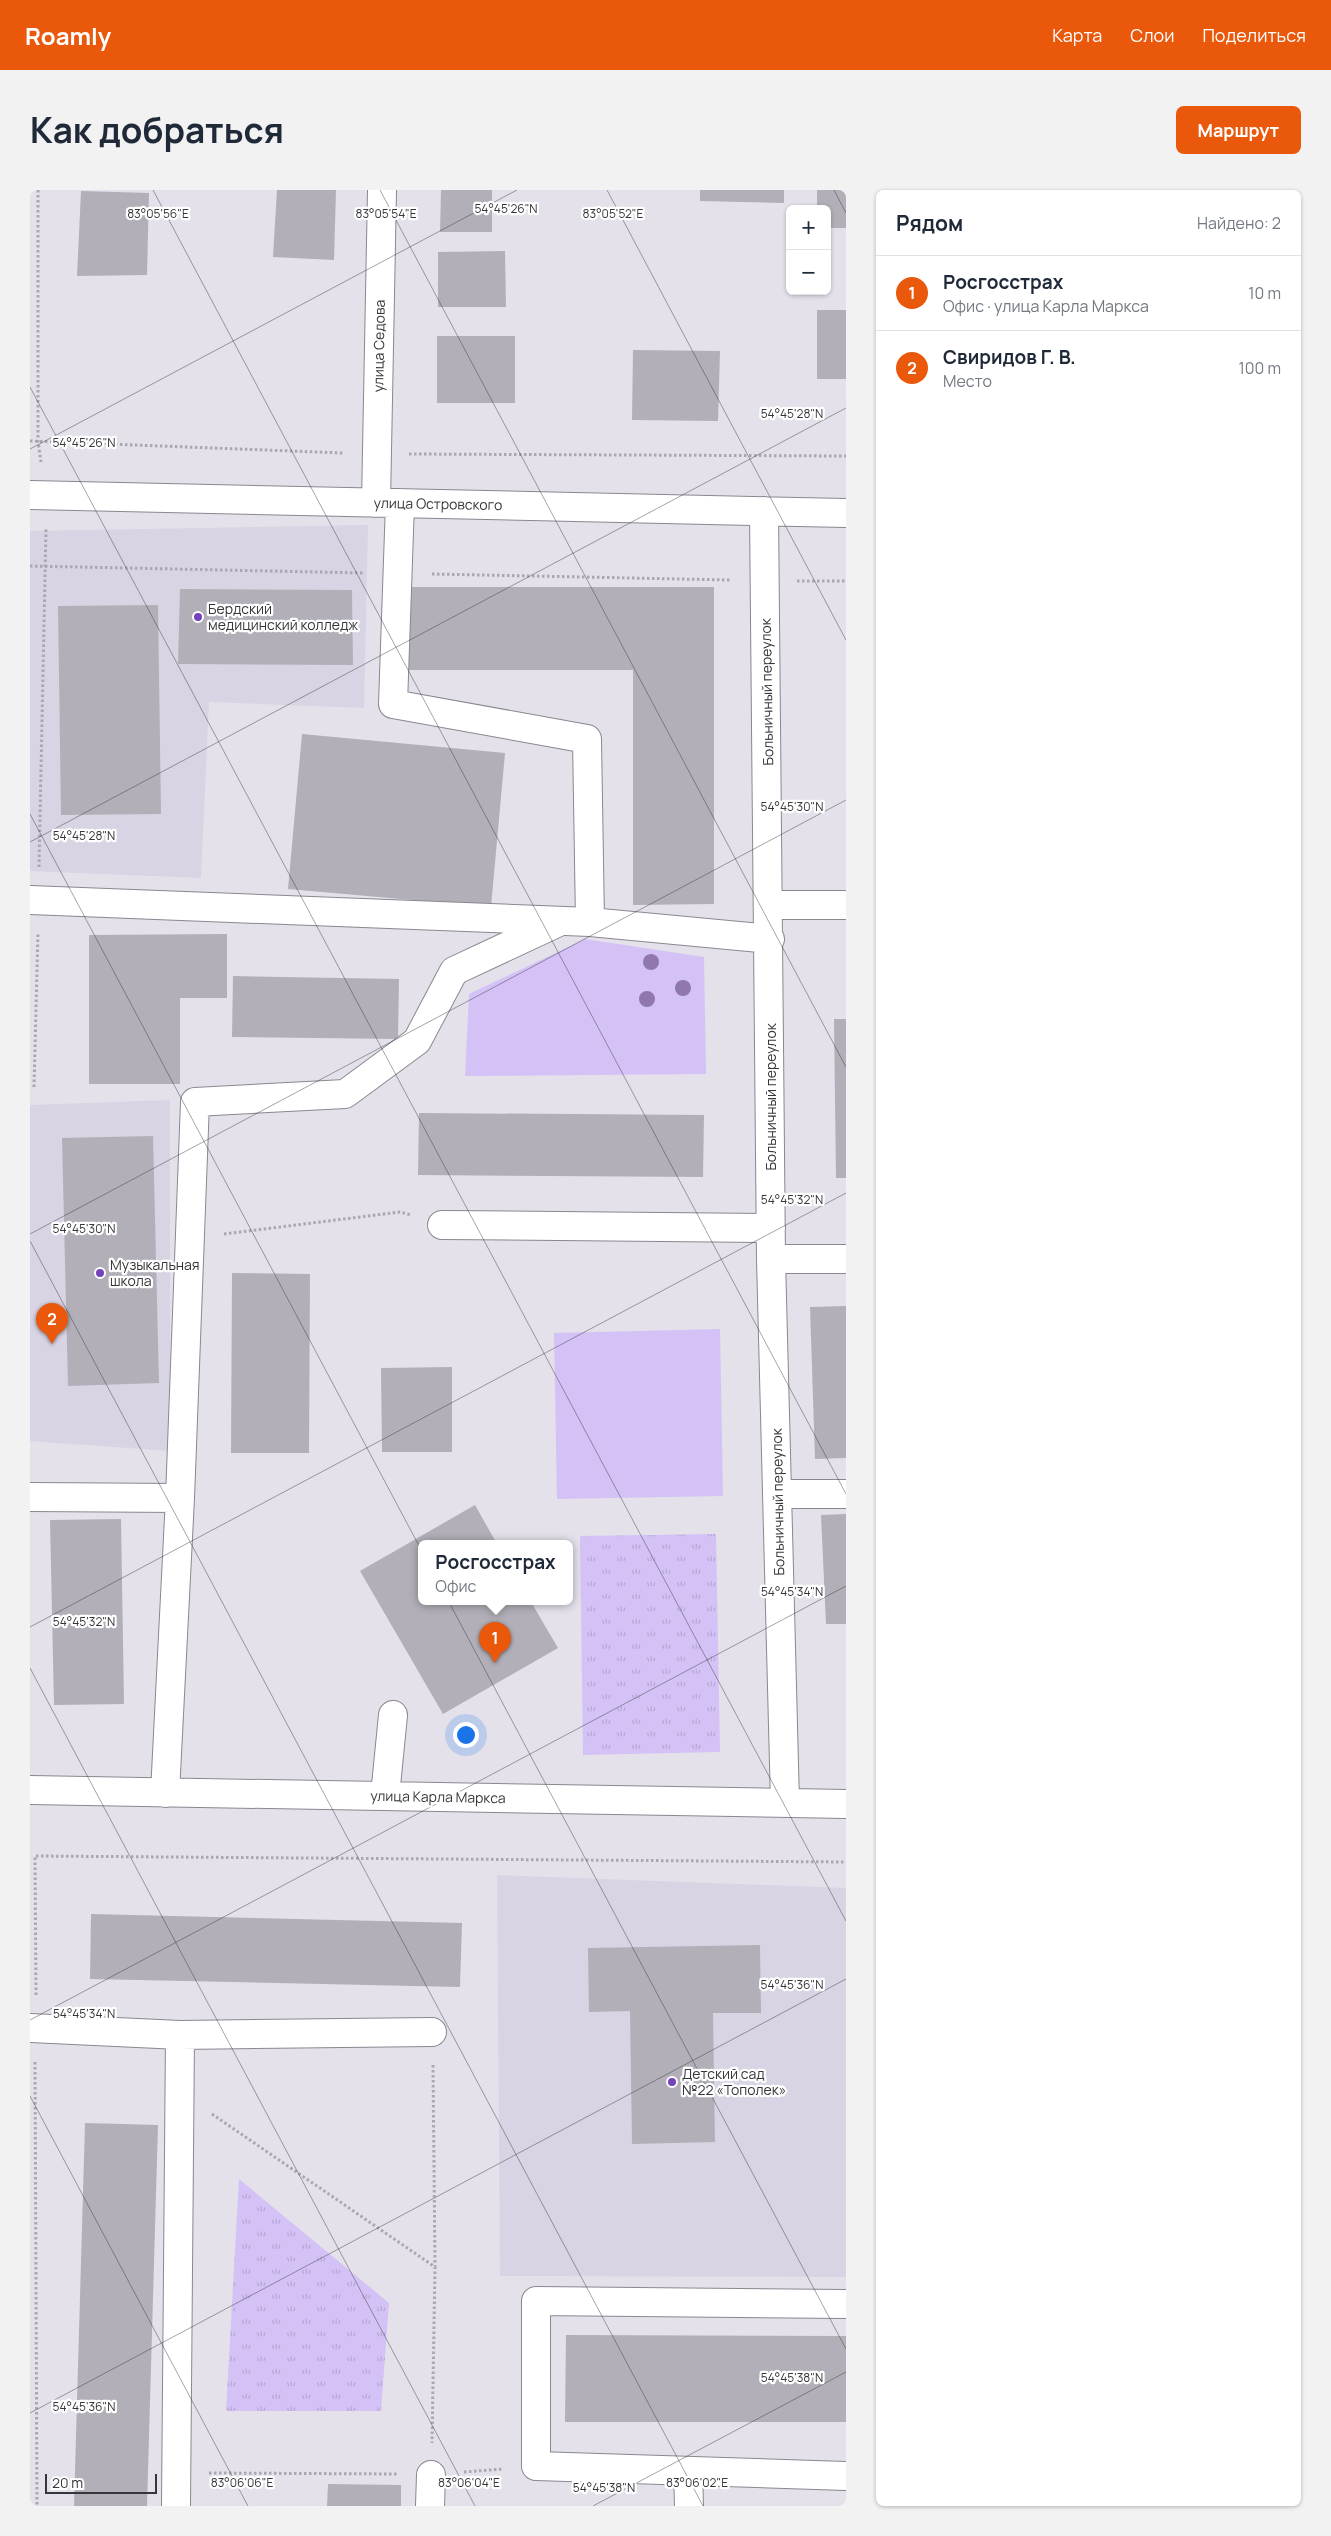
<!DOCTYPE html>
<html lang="ru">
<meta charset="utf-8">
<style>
body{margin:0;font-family:Manrope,sans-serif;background:#f2f2f3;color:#1f2937}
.controls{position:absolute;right:15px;top:15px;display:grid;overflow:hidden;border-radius:8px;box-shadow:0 1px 4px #0004}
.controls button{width:45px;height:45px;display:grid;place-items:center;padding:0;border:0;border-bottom:1px solid #e0e1e3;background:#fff;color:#1f2937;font:25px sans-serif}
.scale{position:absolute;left:15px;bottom:12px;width:112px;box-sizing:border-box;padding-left:5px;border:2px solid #363539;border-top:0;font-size:14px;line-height:18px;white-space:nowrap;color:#363539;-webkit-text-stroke:4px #fff;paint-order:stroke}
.you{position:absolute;left:435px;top:1544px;width:18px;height:18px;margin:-12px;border:4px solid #fff;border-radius:50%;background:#1a73e8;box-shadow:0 0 0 8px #1a73e833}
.badge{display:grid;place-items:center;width:32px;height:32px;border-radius:50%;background:#ea580c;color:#fff;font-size:16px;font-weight:700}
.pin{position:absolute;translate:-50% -41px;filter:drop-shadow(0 1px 2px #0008)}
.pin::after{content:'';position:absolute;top:26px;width:18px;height:15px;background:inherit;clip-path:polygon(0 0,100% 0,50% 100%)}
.popup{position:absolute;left:388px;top:1350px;width:155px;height:65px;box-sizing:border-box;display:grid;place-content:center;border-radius:8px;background:#fff;filter:drop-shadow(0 1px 4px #0005);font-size:16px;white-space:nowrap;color:#747a83}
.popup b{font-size:19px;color:#1f2937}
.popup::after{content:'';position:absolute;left:50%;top:100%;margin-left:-10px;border:10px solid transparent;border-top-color:#fff}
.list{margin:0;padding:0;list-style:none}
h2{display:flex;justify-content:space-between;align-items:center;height:65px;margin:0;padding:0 20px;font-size:21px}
h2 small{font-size:16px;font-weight:400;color:#747a83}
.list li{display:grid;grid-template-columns:32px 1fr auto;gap:15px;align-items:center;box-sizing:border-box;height:75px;padding:0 20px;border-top:1px solid #e0e1e3}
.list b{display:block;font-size:19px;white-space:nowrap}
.list p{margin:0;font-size:16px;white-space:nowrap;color:#747a83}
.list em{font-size:16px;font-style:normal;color:#747a83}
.map{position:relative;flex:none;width:816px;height:2316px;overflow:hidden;border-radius:8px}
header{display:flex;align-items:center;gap:30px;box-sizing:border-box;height:70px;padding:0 25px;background:#ea580c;color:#fff}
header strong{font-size:24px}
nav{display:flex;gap:28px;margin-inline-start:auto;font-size:18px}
.intro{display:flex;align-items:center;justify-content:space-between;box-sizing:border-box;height:120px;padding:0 30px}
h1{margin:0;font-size:35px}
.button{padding:12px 22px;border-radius:8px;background:#ea580c;color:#fff;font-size:18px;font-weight:700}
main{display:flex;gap:30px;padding:0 30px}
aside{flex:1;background:#fff;border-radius:8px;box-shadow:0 1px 4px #0004}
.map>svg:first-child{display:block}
.built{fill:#d9d4e4}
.grass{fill:#d4c2f7}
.park{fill:url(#park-tufts)}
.building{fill:#b2afb8}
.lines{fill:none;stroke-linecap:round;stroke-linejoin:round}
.minor-casing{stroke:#8a8790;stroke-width:30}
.path{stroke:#a9a7af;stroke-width:3;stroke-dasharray:2.5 2.5;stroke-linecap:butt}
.minor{stroke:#fff;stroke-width:28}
.tree{fill:#9077ae}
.ticks{fill:none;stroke:#363539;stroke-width:1;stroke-opacity:0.45}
.poi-dot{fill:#7642b9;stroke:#fff;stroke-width:2}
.labels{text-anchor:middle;stroke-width:4.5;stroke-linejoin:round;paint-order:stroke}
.street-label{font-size:14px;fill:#363539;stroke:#fff}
.poi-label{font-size:14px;fill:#363539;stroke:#fff;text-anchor:start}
.ticks-label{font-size:12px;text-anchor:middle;fill:#363539;stroke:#fff;stroke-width:4.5;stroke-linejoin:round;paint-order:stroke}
</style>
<header>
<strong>Roamly</strong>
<nav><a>Карта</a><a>Слои</a><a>Поделиться</a></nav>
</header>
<div class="intro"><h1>Как добраться</h1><a class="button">Маршрут</a></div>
<main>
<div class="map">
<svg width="816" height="2316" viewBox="0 0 816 2316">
<defs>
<pattern id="park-tufts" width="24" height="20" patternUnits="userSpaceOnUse" patternTransform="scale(1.25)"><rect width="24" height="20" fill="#d4c2f7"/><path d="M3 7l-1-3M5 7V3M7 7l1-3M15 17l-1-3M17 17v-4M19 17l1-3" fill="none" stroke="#b7a7d4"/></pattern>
</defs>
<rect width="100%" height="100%" fill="#e4e1eb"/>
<path class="built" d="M338,335L334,518L179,512L171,688L0,681V341Z
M140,910V1261L0,1251V915Z
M467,1685L816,1698V2087L470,2086Z"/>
<path class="grass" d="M555,749L674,767L676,884L435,886L439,804Z
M690,1139L693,1306L527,1309L524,1143Z"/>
<path class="park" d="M686,1344L690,1562L553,1565L550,1346Z
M209,1989L359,2113L351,2221H196Z"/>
<path class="building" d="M247,0H306L304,70L243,67Z
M411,0H462V42H410Z
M670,0H754V13L670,11Z
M787,0H816V38H797V19H787Z
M51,1L119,3L117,85L47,86Z
M475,61L476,117H408V62Z
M787,120H816V189H787Z
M407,146H485V213H407Z
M603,160L690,161L688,231L602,230Z
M379,397H684V714L603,715V480H379Z
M150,399L322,400L323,475L148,474Z
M128,415L131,624L31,625L28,416Z
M272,544L475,563L461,717L258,699Z
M197,744V808H150V894H59V745Z
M203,786L369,789L368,849L202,847Z
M804,829H816V988H806Z
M389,923L674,925L673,987L388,985Z
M123,946L129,1193L38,1196L32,948Z
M202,1083L280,1084L279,1263H201Z
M816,1116V1268L785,1269L780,1117Z
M422,1177V1262H352L351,1178Z
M445,1315L467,1354H391V1412H501L528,1458L413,1524L330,1381Z
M816,1324V1434H796L791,1325Z
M91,1329L94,1514L24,1515L20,1330Z
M61,1724L432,1733L430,1797L60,1789Z
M730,1755L731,1823H683L685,1952L602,1954L600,1821L559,1822L558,1758Z
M55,1933L128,1935L117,2316H44Z
M536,2145L816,2146V2232H535Z
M298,2294L371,2295V2316H297Z"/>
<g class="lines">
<g class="minor-casing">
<path id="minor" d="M0,305L816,323
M346,313L352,0
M370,313L363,514L557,549L560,732
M734,321L741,1069L755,1613
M0,710L560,732L740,749
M740,715H816
M412,1035L741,1038
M741,1069H816
M748,1304H816
M0,1307L150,1308L135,1603
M150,1308L165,912L315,904L387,851L424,781L531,731
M0,1600L816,1614
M355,1606L363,1525
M0,1838L150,1845L146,2316
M150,1845L402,1842
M816,2114L506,2111V2276L816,2286
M658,2281L659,2316
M400,2316L401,2285"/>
</g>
<path class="path" d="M8,0V251L11,272
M0,251L313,263
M379,264L816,266
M0,376L335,383
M402,384L700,390
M767,391H816
M9,677L16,338
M4,897L8,743
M194,1044L370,1022L381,1025
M6,1805L5,1666L816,1672
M5,1872L7,2316
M403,1875L405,2076
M182,1924L405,2077L402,2253
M434,2282L473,2279
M179,2283L368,2284"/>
<use href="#minor" class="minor"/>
</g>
<g class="tree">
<circle cx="621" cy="772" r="8"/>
<circle cx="653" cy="798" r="8"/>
<circle cx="617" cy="809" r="8"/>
</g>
<path class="ticks" d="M123,0L816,1304M350,0L816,877M577,0L816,450M804,0L816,23M0,197L816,1731M0,259L487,0M0,624L816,2159M0,652L816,218M0,1044L816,610M0,1051L673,2316M0,1437L816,1003M0,1478L445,2316M0,1830L816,1396M0,1906L218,2316M0,2223L816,1789M563,2316L816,2182"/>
<g class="poi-dot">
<circle cx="168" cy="427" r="5"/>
<circle cx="70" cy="1083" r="5"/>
<circle cx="642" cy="1892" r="5"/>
</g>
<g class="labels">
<g class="street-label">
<text transform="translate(349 156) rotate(-89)" y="5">улица Седова</text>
<text transform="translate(408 314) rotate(1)" y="5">улица Островского</text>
<text transform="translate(737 502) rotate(-91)" y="5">Больничный переулок</text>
<text transform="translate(741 907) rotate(-90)" y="5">Больничный переулок</text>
<text transform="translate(748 1312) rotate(-91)" y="5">Больничный переулок</text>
<text transform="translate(408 1607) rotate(1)" y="5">улица Карла Маркса</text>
</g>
<g class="poi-label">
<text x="178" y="424">Бердский<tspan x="178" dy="16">медицинский колледж</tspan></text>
<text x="80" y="1080">Музыкальная<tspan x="80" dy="16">школа</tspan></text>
<text x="652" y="1889">Детский сад<tspan x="652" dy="16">№22 «Тополек»</tspan></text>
</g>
</g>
<g class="ticks-label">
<text x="476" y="23">54°45'26"N</text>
<text x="128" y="28">83°05'56"E</text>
<text x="356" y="28">83°05'54"E</text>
<text x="583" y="28">83°05'52"E</text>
<text x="762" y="228">54°45'28"N</text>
<text x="54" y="257">54°45'26"N</text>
<text x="762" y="621">54°45'30"N</text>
<text x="54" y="650">54°45'28"N</text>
<text x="762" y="1014">54°45'32"N</text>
<text x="54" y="1043">54°45'30"N</text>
<text x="762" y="1406">54°45'34"N</text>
<text x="54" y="1436">54°45'32"N</text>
<text x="762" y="1799">54°45'36"N</text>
<text x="54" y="1828">54°45'34"N</text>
<text x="762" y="2192">54°45'38"N</text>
<text x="54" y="2221">54°45'36"N</text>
<text x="212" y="2297">83°06'06"E</text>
<text x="439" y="2297">83°06'04"E</text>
<text x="667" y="2297">83°06'02"E</text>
<text x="574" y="2302">54°45'38"N</text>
</g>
</svg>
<div class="controls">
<button>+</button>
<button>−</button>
</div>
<div class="scale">20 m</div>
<div class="you"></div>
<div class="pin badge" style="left:465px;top:1473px">1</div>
<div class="popup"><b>Росгосстрах</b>Офис</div>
<div class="pin badge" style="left:22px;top:1154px">2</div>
</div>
<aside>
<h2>Рядом<small>Найдено: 2</small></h2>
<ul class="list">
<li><span class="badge">1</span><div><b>Росгосстрах</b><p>Офис · улица Карла Маркса</p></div><em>10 m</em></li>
<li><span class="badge">2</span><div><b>Свиридов Г. В.</b><p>Место</p></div><em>100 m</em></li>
</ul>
</aside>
</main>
